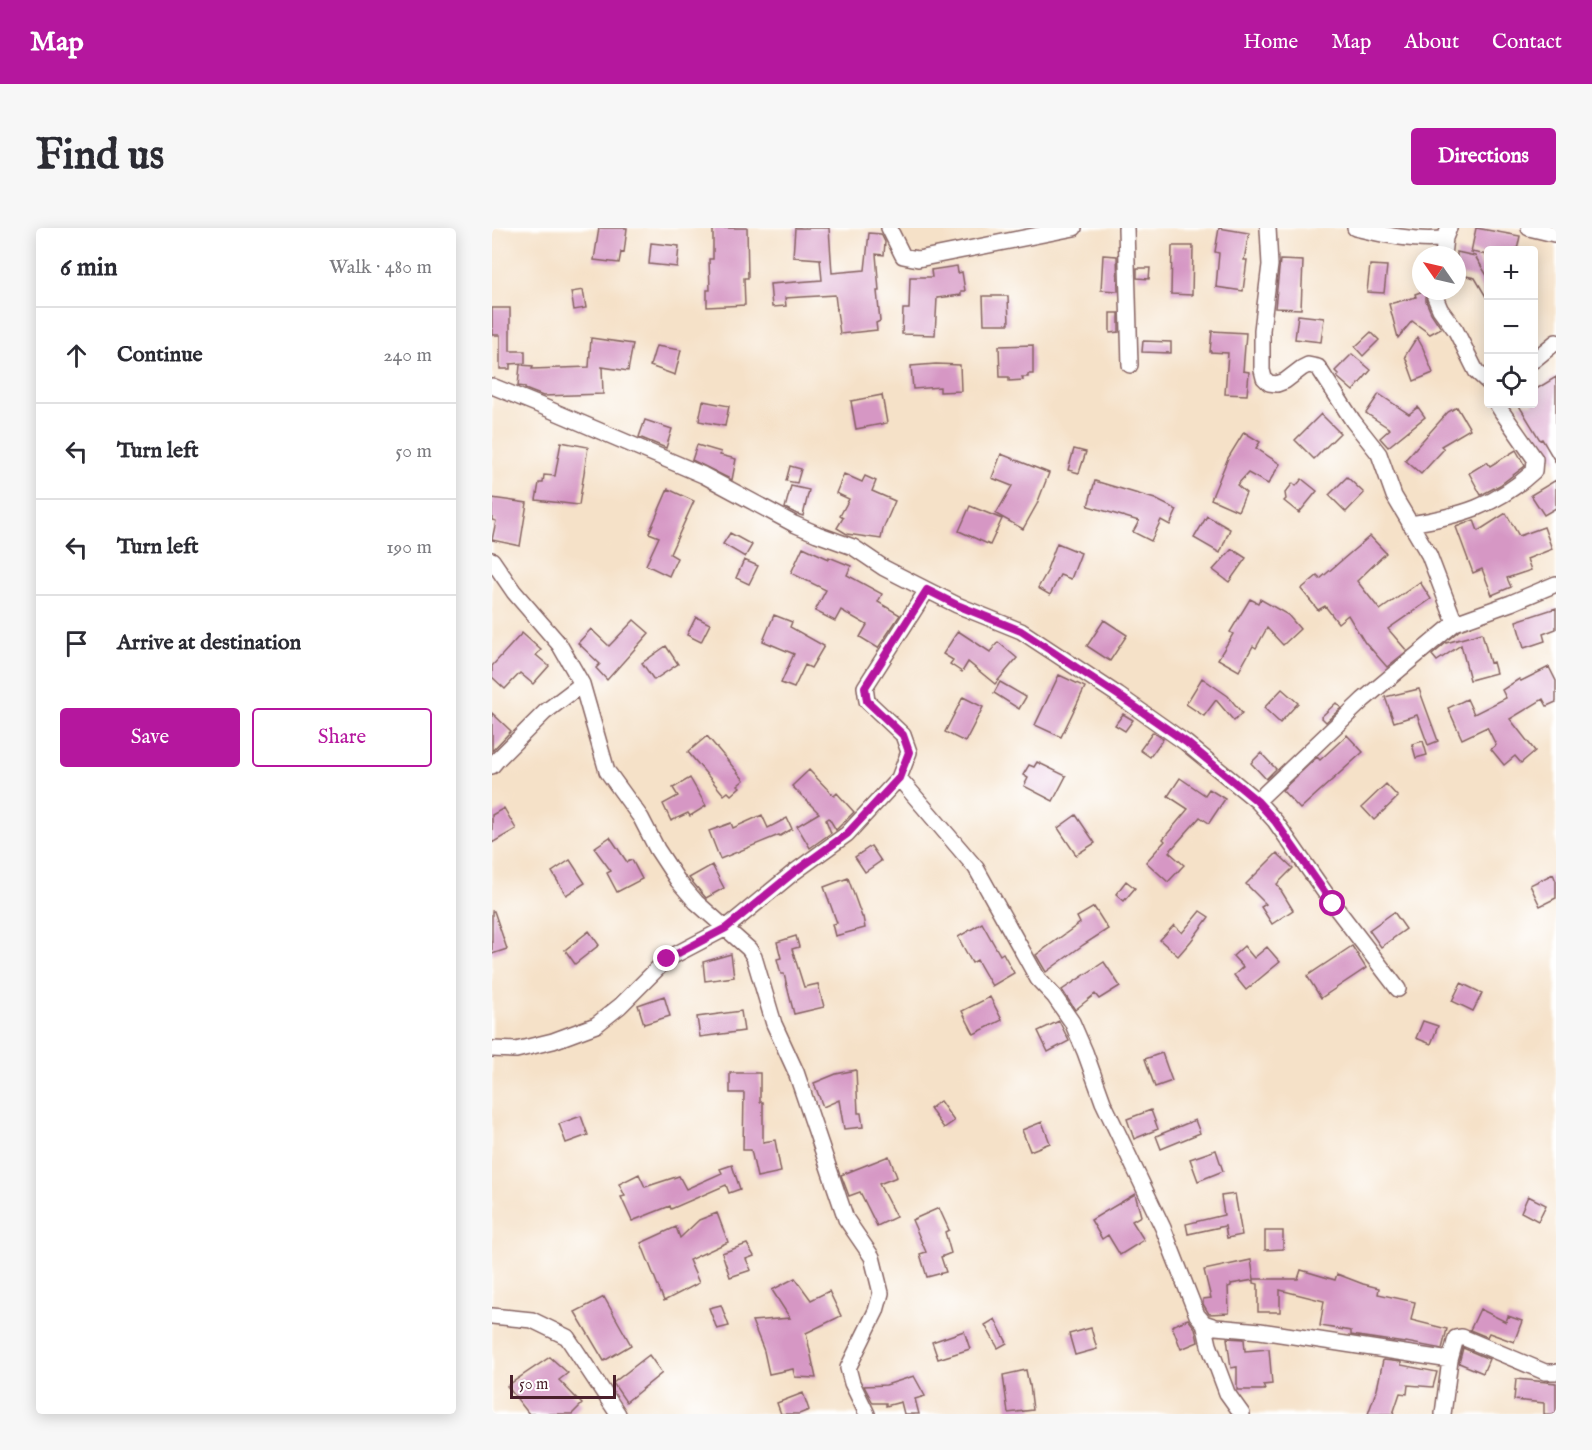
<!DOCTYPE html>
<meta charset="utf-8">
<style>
body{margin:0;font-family:"IM FELL English",serif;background:#f7f7f7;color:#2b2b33}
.controls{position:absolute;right:18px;top:18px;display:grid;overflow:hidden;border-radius:6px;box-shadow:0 3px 15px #0003}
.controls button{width:54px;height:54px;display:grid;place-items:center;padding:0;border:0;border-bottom:2px solid #e1e1e2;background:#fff;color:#2b2b33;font:30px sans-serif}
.compass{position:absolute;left:920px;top:18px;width:54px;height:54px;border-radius:50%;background:#fff;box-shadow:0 3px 15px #0003;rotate:304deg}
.scale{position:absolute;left:18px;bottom:15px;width:106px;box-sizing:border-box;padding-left:6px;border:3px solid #4a1f2b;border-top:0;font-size:16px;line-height:21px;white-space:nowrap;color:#4a1f2b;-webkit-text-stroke:4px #fff;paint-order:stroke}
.stop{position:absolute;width:18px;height:18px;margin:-14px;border:4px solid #b5179e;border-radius:50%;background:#fff}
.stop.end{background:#b5179e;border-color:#fff;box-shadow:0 2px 6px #0008}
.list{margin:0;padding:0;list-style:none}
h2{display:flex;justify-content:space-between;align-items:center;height:78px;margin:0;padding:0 24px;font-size:26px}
h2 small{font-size:20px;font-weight:400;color:#7c7c81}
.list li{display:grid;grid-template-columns:39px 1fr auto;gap:18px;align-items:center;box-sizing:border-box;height:96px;padding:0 24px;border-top:2px solid #e1e1e2}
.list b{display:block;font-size:22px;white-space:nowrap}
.list em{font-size:20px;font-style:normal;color:#7c7c81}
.actions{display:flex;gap:12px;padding:18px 24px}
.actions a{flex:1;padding:14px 0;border:2px solid #b5179e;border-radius:6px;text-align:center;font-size:21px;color:#b5179e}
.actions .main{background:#b5179e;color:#fff}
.icon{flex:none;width:33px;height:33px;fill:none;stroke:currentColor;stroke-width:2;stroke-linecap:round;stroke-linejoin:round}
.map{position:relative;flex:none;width:1064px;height:1186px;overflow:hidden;border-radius:6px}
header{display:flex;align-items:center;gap:36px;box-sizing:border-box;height:84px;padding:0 30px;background:#b5179e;color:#fff}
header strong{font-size:28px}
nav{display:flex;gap:33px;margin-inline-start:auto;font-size:21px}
.intro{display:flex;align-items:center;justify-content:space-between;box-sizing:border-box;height:144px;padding:0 36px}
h1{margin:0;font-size:42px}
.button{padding:15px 27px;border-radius:6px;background:#b5179e;color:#fff;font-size:21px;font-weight:700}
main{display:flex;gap:36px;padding:0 36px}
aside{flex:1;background:#fff;border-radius:6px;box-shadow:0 3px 15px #0003}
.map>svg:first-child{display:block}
.building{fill:#d697c4}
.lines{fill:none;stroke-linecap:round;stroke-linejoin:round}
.minor-casing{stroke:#866362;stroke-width:18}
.minor{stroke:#fff;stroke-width:15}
.route{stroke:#b5179e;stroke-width:8}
</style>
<header>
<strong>Map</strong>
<nav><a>Home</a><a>Map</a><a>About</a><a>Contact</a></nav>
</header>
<div class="intro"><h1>Find us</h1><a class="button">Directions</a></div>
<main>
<aside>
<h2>6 min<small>Walk · 480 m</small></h2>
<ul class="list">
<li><svg class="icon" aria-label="ahead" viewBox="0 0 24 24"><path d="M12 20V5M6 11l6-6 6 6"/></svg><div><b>Continue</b></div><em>240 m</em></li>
<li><svg class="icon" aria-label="left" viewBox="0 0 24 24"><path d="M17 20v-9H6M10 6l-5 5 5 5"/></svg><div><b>Turn left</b></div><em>50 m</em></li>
<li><svg class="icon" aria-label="left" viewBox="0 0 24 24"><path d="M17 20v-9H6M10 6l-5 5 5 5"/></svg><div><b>Turn left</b></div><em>190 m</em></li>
<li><svg class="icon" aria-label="arrive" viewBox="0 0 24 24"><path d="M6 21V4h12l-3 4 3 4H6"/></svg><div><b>Arrive at destination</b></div></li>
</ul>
<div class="actions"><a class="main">Save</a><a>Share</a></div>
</aside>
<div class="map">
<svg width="1064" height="1186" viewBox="0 0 1064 1186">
<rect width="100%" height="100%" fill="#fff"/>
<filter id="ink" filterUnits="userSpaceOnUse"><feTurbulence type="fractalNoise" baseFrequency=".0167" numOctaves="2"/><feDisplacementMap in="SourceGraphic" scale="12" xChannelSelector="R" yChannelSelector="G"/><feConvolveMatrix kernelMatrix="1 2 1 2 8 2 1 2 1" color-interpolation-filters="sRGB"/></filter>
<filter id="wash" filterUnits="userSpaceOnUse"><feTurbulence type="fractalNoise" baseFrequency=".008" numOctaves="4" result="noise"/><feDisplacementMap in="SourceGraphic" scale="24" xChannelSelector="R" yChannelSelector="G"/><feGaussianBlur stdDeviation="1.35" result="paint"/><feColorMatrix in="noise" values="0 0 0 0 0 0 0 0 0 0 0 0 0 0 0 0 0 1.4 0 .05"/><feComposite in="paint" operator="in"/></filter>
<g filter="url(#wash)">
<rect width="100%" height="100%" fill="#f5e1c8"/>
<g id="blocks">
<path class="building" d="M107,0H135L132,25L129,24L127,35L102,32Z
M221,0H255L256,50H252L253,77L215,79V62H218L217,31H221Z
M303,0H337L340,45L373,42L377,5L389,6L393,14L392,27L384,26L387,63H385L388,93L384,95L385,102L348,106L343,67L293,70L294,78L280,79L278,56L330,52L328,31L301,29Z
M727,0L757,5L752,32H755L751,63L724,59L727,25L723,24Z
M984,0L1028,8L1025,22H996V27L979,24Z
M159,15L187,18L185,39L157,36Z
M680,18H701L700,67L679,66Z
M965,24L983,28L996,49V72L983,50L965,46Z
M611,27L625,28L626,63L609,62Z
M788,32L811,33L809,81L783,80Z
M878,37L895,38L892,65L875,64Z
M465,38L466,45L470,44L473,63H469V67L445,70L443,107L410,106L411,81H417L418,49H440L439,42Z
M645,40H658L657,51L645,50Z
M91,62L94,80L82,82L79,64Z
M931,63H934V73L939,85L949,100L938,106L920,93L906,110L897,76L924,69L923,66Z
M491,68H516L517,96H492Z
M0,80H18V123H33V135L18,136V141H8V107H0Z
M618,85H627V104L618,105Z
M806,87L832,90L829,114L803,111Z
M720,103L754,105L751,143L757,144L755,167L733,166L736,125L718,124Z
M879,104L887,112L871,128L863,119Z
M925,109L931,120L941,145L922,153L913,128Z
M99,110L141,116L136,143L110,139L111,166L51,168L33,161V159L26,158L28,137L41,138L40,141L97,139Z
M651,113L679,114V125L650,124Z
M541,117V146H536V149H530L531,152L517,153V149H508L507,118Z
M164,118L189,122L183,147L158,138Z
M860,126L879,142L861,163L845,149L847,147L843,143Z
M444,136L468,137L469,163L448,164V159L421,161L419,138Z
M1064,149V235L1050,211L1048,212L1026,176H1041V163Z
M887,166L917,186L926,179L933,189L896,219L888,210L898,201L874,185Z
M390,167L395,195L364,201L359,173Z
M211,173L237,178L233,198L207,193Z
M965,179L978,201L949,218L952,221L929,246L913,232L956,184Z
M829,186L848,205L822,231L803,212Z
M153,192L180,201L174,220L147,209Z
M752,204L768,214L764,220L788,236L776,256L756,245L745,257L754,265L746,283L719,271L736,230Z
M69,214L96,219L87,277L44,272L47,255H51L52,247L63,248Z
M205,217L229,224L228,227L244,231L240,252L200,232Z
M582,221L594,224L587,245L576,242Z
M1024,222L1033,238L1008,257L989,267L977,245L995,234L998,238Z
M509,226L557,245L545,276L531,301L504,286L520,258L500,250Z
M298,238L309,241L305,255L294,253Z
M352,246L370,254L373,248L384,253L380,263L403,273L391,301L389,311L355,306L345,300L351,290L348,288L357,271L344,265Z
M855,249L872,265L854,284L837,267Z
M810,251L825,263L807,285L792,273L794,271L793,265L801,255L804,258Z
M1064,252V280L1052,287L1039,267Z
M603,253L663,271L685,282L678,297L669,292L659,313L641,304L647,293L596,278Z
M299,258L317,262L311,288L305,286L293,280Z
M176,261L202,273L178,326L185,330L177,348L154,337L167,309L157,305Z
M0,270L35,275L28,318L0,312L4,293L0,292Z
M478,278L510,291L498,317L467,303Z
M1014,285L1027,308L1052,299L1060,321L1035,331L1039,342L1015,350L1019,359L1000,367L990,341L981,345L964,299L982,292L986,303Z
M715,288L738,301L728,325L702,310Z
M238,305L260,317L253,329L231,316Z
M878,308L894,325L865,353L888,382L928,354L939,371L896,401L915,423L895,439L874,415H873L856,387L846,395L833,378L826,382L809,361L825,348L828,351Z
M565,315L589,325L579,351L568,347L558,367L546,360L556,342L555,341Z
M311,319L337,331V329L359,338L355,347L390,366L386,374L408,387L386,420L368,409L375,397L349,382L343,393L323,383L334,362L299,345Z
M740,321L754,330L737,354L721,342Z
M252,332L266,338L257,356L244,350Z
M758,371L766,375L768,371L796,387L808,401L791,417L775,400L764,420L761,418L747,443L726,431L741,406L738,404Z
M1064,380V401L1051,406L1053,413L1032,420L1024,393Z
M282,387L300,394L298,399L332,418L319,440L313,437L302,460L289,455L302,426L271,413Z
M204,389L218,396L209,414L195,407Z
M142,392L157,405L115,452L104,440L108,436L86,415L99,401L117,418Z
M612,392L635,407L618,433L595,418Z
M466,403L498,424L506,414L525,430L503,456L476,434L470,444L458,436L461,432L451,426Z
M30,405L49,422L44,427L57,438L41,456L28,445L13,461L0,449V438Z
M990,405L998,435L1001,434L1004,445L978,452L969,417L945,433L940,427L954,415Z
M174,418L186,436L162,452L150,435Z
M1057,439L1064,453V474L1055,478L1051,471L1018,491L1043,523L1029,535L1023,528L1012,537L999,521L1004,517L995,499L970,511L956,480L975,471L982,486L1014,470L1010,462L1027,451L1029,453Z
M567,447L593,459L569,509L543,497Z
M710,450L736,468L750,485L742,493L724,472L712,488L694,476Z
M508,454L534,469L527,481L502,465Z
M790,461L806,475L788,495L772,480Z
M927,461L946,513L936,517L925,487L902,494L893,469Z
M471,469L491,479L473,514L453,504Z
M844,475L849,480L834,494L829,489Z
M0,485L19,503L0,523Z
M631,486L641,492L633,503L623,497Z
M661,504L671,511L658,529L648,522Z
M855,507L871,524L808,581L790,562L825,529L828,532Z
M215,508L252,552L246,557L248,559L239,567L236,564L232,567L196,524Z
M931,513L935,527L924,530L920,516Z
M769,525L784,541L774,551L759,535Z
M545,534L574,548L561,573L532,558L536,550L531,547L537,537L542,539Z
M317,542L342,568L345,565L362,584L344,602L337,590L334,592L339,605L318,620L305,598L327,585L300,558Z
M198,550L214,578L198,588L196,585L179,593L171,576L186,568L181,560Z
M688,550L713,567L717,561L733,571L717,595L708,589L677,624L692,637L676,654L654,634L673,613L671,611L696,581L676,568Z
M894,556L906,569L882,592L870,579Z
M12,580L24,601L0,615V587Z
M270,587L276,600L295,590L300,601L288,608L287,607L228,631L217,603L239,595L241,600Z
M584,587L603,615L584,627L566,600Z
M118,609L135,634L140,632L150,651L125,664L115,645L119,643L102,620Z
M379,618L389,633L373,644L363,629Z
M785,625L801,640L785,656L801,682L780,696L769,679L774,676L754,656Z
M78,632L93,655L74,667L60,644Z
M220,637L232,660L214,670L197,650Z
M1061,646L1064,653V670L1048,678L1038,657Z
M356,650L370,689H371L373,700L343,708L340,696L345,695L332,659Z
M634,653L643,660L632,673L624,666Z
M602,679L616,701L591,717L554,744L544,727L588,695L585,689Z
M0,683H2L15,721L0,726Z
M708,683L717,689L699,713L686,728L668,712L682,697L690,705Z
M902,684L914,701L889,719L877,702Z
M490,695L508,727L511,725L522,745L500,758L485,732L480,735L466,709Z
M97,703L107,717L83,736L73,722Z
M304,708L307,719L300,721L312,759L326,756L332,779L302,786L292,746H289L285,731L289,730L285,714Z
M752,718L762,730L775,719L788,734L754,762L742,747L751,739L741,728Z
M860,718L874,740L829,770L815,748Z
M239,726L242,749L213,753L211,734Z
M612,734L628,758L607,771L603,766L583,782L570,762Z
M969,755L990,765L981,783L960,773Z
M172,768L178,788L152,796L146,777Z
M498,769L510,792L482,806L470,783Z
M249,783L252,803L208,809L205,789Z
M567,793L577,813L556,824L546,803Z
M931,793L946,798L939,816L924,810Z
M670,825L680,853L663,859L653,831Z
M364,842L366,885H369L371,899L352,901L347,872L331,879L322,855L344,846Z
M238,845H268V874H271V914L283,912L289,944L265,949L259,922H251L252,865H238Z
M448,873L462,893L452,900L438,881Z
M659,882L666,901L642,911L635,891Z
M89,888L96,907L74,915L67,896Z
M703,892L708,905L669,921L664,908Z
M550,894L558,915L538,923L530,902Z
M724,922L731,943L706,953L698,931Z
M397,928L405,949L387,956L404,989L385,998L368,964L357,968L349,947Z
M240,937L248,961L237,965L234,957L179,981L178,978L140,993L129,969L133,968L127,956L147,946L153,959L187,948L194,961L230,945L228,941Z
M643,966L649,988L640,993L652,1012L628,1027L616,1007L610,1011L599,992Z
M743,966L750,1007L735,1010L733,998L696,1006L694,996L732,987L729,968Z
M1036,968L1054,977L1046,993L1029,984Z
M447,980L457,1002L453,1004L459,1025L449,1029L454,1044L435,1049L428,1026L434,1024L420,992Z
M225,985L236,1014L197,1032L207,1055L172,1073L149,1015L184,999L188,1010L207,992Z
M773,1003H791V1021L773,1022Z
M255,1016L262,1028L254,1031L259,1042L238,1049L230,1025Z
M759,1032L762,1051H806L809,1042L843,1052L845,1046L871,1056L887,1060L886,1066L923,1074L919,1092L955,1101L950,1121L914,1114L913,1115L859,1107V1103L828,1098L832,1073L788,1062V1084H766V1056L762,1055V1052L739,1056V1058L736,1059L737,1085L717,1086L711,1076V1071L719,1070L712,1042Z
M303,1050L319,1072L337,1063L349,1088L314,1105L324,1150L303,1149L301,1141L277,1146L272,1123L260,1093L298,1090L280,1062Z
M112,1069L139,1117L112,1133L83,1084Z
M229,1077L237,1098L225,1101L217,1080Z
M988,1081L1014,1094L1016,1088L1030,1093L1022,1114L997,1105L995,1109L978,1102Z
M503,1091L515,1115L506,1120L493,1097Z
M696,1091L703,1100L706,1114L689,1121L680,1098Z
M599,1100L605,1121L583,1127L577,1106Z
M472,1103L478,1121L446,1131L440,1114Z
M735,1110L752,1111L753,1123L777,1121L780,1156L771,1157L773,1162H745V1139L739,1140Z
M971,1120L997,1131L991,1145L967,1135Z
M157,1127L170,1145L134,1174L121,1155Z
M58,1129L76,1145L67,1152L90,1176L80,1186H37L15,1158Z
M891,1132L909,1134V1137L945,1144L941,1159L916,1157L915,1166L908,1165L901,1186H876L883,1166H884Z
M534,1142L537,1157H538L541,1182L516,1185L511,1147Z
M422,1148L433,1168L423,1171L427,1186H412L409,1174L394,1178V1175H381L372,1158L394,1157Z
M1024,1151L1064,1155V1186H1052V1175L1022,1172Z
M311,1165L317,1182L307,1186H289L285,1175Z"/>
</g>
</g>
<g filter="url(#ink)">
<use href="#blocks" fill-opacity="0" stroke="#866362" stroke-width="1.5"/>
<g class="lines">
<g class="minor-casing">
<path id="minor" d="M397,0L411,28L426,31L582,0
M634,0L638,137
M776,0L778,37L770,102V142L772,150L777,155L785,156L793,153L810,140L816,137L826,139L861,193L887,226L902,268L937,327L963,395L1019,375L1064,356
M863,0C888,6 928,15 953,10L957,0
M1037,0L1062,6
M951,27L953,10
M944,63L943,69L948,81L964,103L984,143L996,154
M1042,132L1064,114
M0,158L47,177L211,247L302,296L325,306L361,319L392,340L435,362L465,377L529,403L626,467L694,515L765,573L783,593L841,676L906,761
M918,296C968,288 1004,278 1042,243L1043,231L1010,184L1005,176
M0,332L22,364L67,416L90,456L115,543L149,590L165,621L186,653L204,674L257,721L262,729L282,796L304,844L354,991L380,1029L389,1065L384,1083L356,1140L360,1155L375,1186
M0,538L5,532L53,484L90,456
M407,550L484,640L546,751L562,768L580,794L593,824L611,874L671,1000L705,1087L712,1095L724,1099L768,1103L958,1132
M765,573L871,472L963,395
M0,821L24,822L61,813L104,797L128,778L175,731L234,700L301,645L355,606L407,550L417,524L411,507L375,473L373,459L435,362
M0,1088L40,1092L75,1109L126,1186
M712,1095L717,1117L735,1165L750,1186
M951,1186L958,1132L964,1110L970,1109L1053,1144H1064"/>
</g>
<use href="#minor" class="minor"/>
</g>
</g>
<g class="lines" filter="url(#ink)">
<path class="route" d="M175,731L234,700L301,645L355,606L407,550L417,524L411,507L375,473L373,459L435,362L465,377L529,403L626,467L694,514L765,573L783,593L841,676"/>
</g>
</svg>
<div class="controls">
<button>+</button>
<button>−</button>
<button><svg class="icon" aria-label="locate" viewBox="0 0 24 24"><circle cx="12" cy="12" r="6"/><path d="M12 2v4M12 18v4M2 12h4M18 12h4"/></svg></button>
</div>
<svg class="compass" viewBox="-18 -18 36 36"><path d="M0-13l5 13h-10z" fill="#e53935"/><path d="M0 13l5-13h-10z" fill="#7c7c81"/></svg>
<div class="scale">50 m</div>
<div class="stop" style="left:841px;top:676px"></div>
<div class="stop end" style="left:175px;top:731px"></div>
</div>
</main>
